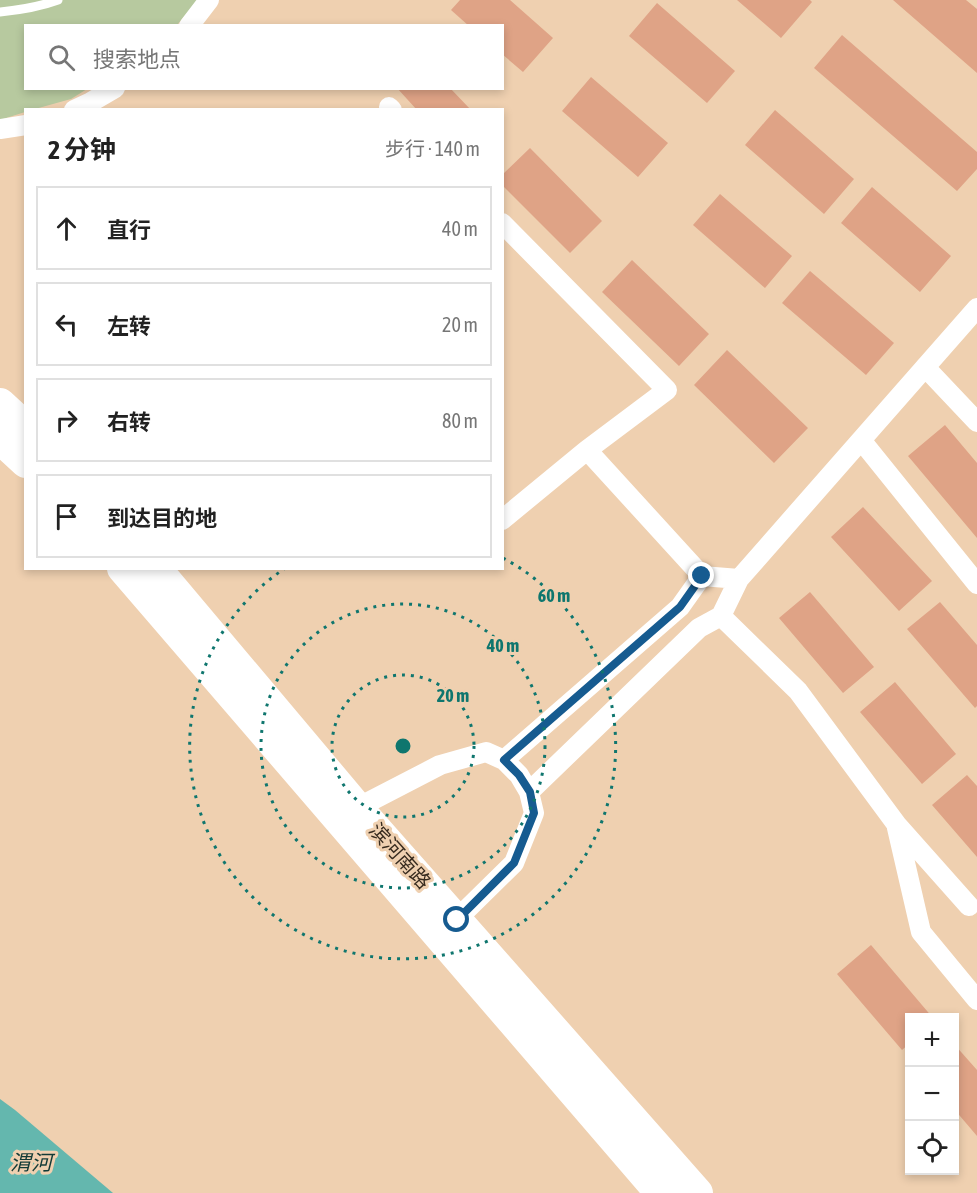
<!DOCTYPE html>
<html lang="zh">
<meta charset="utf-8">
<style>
body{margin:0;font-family:"Asap Condensed","Noto Sans SC",sans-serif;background:#f2f2f2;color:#222}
.controls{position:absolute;right:18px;bottom:18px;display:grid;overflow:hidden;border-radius:0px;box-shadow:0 3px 9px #0003}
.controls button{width:54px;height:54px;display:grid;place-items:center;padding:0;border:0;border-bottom:2px solid #e0e0e0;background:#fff;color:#222;font:30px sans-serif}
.stop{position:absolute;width:18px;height:18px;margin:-14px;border:4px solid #165b90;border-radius:50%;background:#fff}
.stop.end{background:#165b90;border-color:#fff;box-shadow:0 2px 6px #0008}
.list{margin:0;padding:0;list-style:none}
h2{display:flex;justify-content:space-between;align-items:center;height:78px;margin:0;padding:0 24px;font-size:26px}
h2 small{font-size:20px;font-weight:400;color:#767676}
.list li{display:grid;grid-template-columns:39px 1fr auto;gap:18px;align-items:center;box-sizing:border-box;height:84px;margin:0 12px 12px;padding:0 12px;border:2px solid #e0e0e0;border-radius:0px}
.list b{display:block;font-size:22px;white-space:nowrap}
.list em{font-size:20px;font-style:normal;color:#767676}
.icon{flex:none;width:33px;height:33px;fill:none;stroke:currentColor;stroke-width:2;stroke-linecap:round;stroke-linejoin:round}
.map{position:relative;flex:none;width:977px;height:1193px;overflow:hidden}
.search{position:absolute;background:#fff;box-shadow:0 3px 9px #0003;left:24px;top:24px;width:480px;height:66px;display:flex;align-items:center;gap:15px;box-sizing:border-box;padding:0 21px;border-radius:0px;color:#767676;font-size:22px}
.panel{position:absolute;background:#fff;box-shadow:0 3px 9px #0003;left:24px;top:108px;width:480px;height:462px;border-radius:0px}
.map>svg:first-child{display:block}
.green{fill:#b7c99f}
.water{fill:#64b7ae}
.building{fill:#dfa386}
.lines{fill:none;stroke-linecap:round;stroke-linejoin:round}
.service{stroke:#fff;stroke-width:9}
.minor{stroke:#fff;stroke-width:20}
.trunk{stroke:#fff;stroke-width:32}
.route{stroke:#165b90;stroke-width:8}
.ring{fill:none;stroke:#0f766e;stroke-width:3;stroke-dasharray:3 6}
.labels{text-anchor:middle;stroke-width:6;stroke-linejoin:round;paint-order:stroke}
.street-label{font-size:20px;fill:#372b1f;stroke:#efd0b0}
.water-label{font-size:21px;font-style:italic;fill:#123a36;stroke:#efd0b0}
.centre{fill:#0f766e;stroke:#efd0b0;stroke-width:3}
.ring-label{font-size:18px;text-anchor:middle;font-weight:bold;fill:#0f766e;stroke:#efd0b0;stroke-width:6;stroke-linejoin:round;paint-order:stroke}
</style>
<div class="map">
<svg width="977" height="1193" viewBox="0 0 977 1193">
<rect width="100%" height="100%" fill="#efd0b0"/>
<path class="green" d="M0,0H198L177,25L26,26V88L87,89L71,99L35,109L26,110L25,112L0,120Z"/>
<path class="water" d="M0,1099L15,1110L113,1193H0Z"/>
<path class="building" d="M460,0H510L553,38L523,72L502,54V26H469L451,10Z
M737,0H810L812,2L781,38Z
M893,0H966L977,9V73Z
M657,3L735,71L707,103L629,36Z
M842,35L977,152V169L957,191L814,68Z
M591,77L668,143L638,177L562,111Z
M397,88H450L471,110H417Z
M775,110L854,179L824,214L745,145Z
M530,148L602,221L570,253L502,185V175Z
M872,187L951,256L920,292L841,223Z
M720,194L792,256L765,288L693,225Z
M632,260L709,334L679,366L602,292Z
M810,271L894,343L866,375L782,303Z
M727,350L808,428L774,463L694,385Z
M945,425L977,463V538L908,456Z
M863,507L932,581L899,611L831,537Z
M810,592L874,667L843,693L779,618Z
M940,602L977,645V706L975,708L907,629Z
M895,682L956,754L922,784L860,712Z
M967,775L977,786V857L932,805Z
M871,945L933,1018H910V1043L902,1050L837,974Z
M954,1044L977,1070V1136L954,1109Z"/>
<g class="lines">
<path class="service" d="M0,12C20,10 39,7 58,0"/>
<path class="minor" d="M189,26L209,0
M389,107L392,110
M74,110L91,102L115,88
M0,129L26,125
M502,223L667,390L587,450L502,520
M925,367L977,422
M861,440L977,584
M587,450L702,576
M721,616L798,691L897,825L969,906
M504,760L680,607L702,576L739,579
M529,792L699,628L721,616L739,579L977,308
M357,808L440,765L486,752L504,760L519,775L529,792L534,813L514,863L457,919
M897,828L921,932L977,1000"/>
<path class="trunk" d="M0,404L26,428
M0,438L26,462
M123,568L661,1193
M155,568L357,808L697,1193"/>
</g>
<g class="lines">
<path class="route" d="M457,920L514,863L534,813L530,792L519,775L504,760L680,607L702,576"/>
</g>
<g class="ring">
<circle cx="403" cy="746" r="71"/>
<circle cx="403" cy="746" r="142"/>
<path d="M503 558A213 213 0 1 1 284 569"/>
</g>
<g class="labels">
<g class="street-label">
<text transform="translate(400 856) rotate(48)" y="7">滨河南路</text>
</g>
<g class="water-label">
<text x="31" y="1170">渭河</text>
</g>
</g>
<circle cx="403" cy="746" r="9" class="centre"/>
<g class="ring-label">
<text x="554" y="602">60 m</text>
<text x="503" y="652">40 m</text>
<text x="453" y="702">20 m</text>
</g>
</svg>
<div class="controls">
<button>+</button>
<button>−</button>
<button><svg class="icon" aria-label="locate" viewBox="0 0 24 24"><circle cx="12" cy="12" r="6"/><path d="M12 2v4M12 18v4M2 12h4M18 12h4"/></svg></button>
</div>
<div class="stop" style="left:457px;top:920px"></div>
<div class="stop end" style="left:702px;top:576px"></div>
<div class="search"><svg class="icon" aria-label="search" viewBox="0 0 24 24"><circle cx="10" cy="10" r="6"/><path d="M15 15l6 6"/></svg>搜索地点</div>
<section class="panel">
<h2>2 分钟<small>步行 · 140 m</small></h2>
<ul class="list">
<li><svg class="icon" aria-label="ahead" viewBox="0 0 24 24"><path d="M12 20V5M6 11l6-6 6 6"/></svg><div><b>直行</b></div><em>40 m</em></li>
<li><svg class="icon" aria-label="left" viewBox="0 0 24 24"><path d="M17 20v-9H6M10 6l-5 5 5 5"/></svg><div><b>左转</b></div><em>20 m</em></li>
<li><svg class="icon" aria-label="right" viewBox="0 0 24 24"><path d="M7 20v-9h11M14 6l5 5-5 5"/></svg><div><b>右转</b></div><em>80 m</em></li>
<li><svg class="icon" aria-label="arrive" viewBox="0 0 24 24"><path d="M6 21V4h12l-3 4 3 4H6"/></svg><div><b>到达目的地</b></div></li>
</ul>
</section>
</div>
